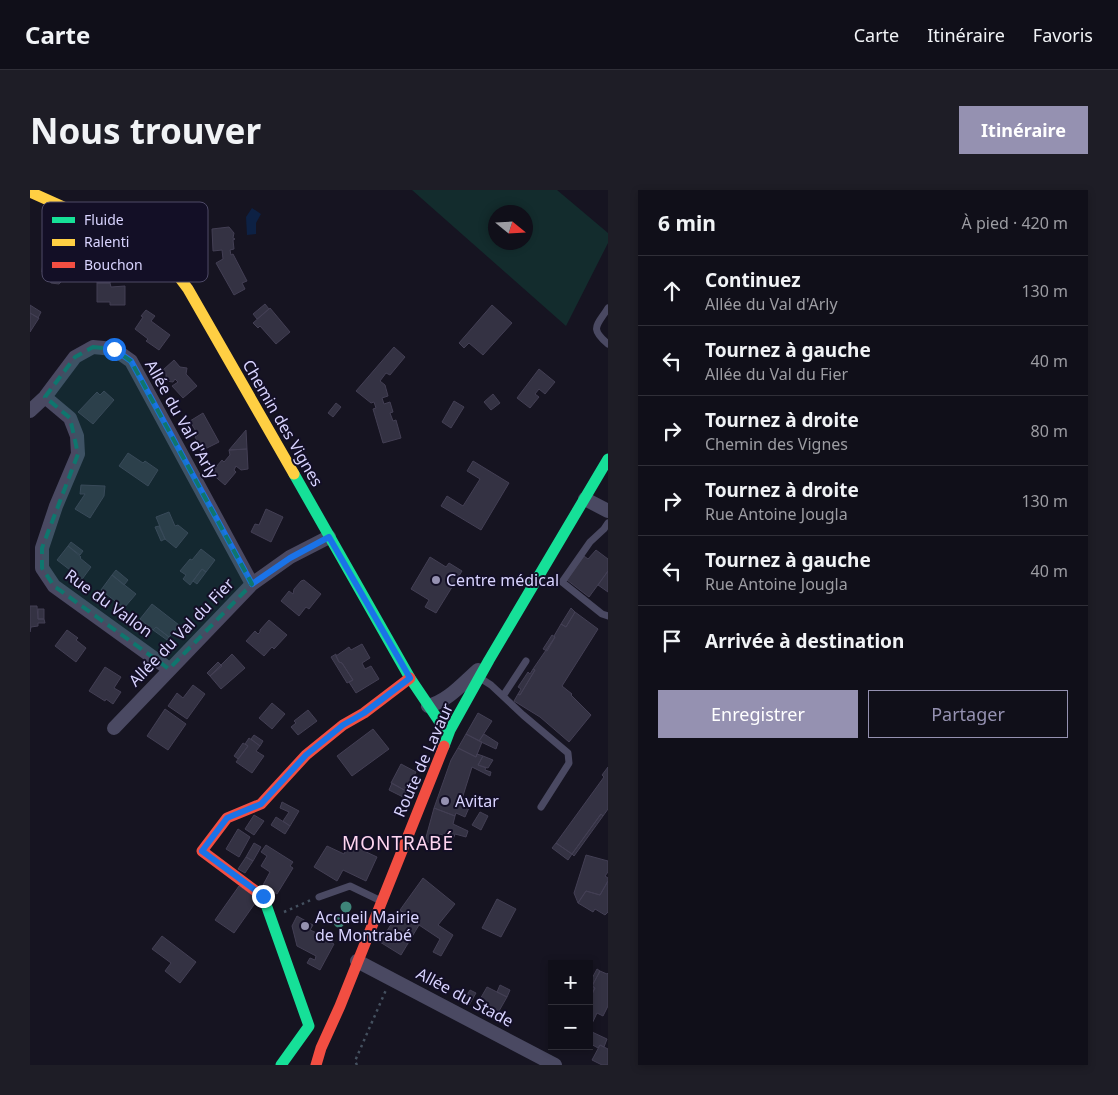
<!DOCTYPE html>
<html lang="fr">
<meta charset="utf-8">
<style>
body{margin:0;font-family:"Noto Sans",sans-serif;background:#1e1d26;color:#f1f3f6}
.controls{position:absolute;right:15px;bottom:15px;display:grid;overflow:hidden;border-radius:0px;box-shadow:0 2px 8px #0003}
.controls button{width:45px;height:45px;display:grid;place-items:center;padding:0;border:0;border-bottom:1px solid #302f38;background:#100f19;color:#f1f3f6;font:25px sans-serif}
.compass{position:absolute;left:458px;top:15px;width:45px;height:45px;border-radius:50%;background:#100f19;box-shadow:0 2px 8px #0003;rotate:108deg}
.stop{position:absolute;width:15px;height:15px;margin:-11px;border:4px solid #1a73e8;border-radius:50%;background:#fff}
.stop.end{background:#1a73e8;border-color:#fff;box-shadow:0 1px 5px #0008}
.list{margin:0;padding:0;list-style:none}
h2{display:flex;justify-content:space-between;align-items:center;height:65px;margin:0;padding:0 20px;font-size:21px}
h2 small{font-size:16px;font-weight:400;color:#9c9ca2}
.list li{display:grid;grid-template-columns:32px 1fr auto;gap:15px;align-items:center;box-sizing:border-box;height:70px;padding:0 20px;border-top:1px solid #302f38}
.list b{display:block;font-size:19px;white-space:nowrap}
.list p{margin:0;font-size:16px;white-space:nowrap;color:#9c9ca2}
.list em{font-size:16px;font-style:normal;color:#9c9ca2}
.actions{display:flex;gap:10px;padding:15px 20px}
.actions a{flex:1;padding:11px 0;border:1px solid #9591b1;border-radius:0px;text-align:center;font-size:18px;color:#9591b1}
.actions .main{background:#9591b1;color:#fff}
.icon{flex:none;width:28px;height:28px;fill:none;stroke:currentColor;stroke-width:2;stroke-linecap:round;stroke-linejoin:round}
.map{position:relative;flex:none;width:578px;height:875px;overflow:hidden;border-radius:0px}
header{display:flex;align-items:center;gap:30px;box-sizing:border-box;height:70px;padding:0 25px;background:#100f19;border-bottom:1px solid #302f38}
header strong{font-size:24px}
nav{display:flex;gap:28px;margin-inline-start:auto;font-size:18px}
.intro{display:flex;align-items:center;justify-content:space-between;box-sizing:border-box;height:120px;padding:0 30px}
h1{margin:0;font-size:35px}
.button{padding:12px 22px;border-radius:0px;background:#9591b1;color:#fff;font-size:18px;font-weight:700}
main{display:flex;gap:30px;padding:0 30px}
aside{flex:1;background:#100f19;border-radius:0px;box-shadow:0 2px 8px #0003}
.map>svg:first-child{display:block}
.green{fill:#132c2d;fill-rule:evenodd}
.water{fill:#0d2144}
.building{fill:#343243;stroke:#433f54}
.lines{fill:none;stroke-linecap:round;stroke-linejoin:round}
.path{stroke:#44505f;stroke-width:2.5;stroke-dasharray:2.5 4;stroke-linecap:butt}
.lane{stroke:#4a4962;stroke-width:7}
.street{stroke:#4a4962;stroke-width:14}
.fast{stroke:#16e098;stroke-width:11}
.slow{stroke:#ffcf43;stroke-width:11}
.jam{stroke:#f24e42;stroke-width:11}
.tree{fill:#3e8478}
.route{stroke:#1a73e8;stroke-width:6}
.marked{fill:#0f766e;fill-opacity:0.2;stroke:#0f766e;stroke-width:4;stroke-dasharray:10 6;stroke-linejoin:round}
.poi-dot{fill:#9591b1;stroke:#130f26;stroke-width:2}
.labels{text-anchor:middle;stroke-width:4;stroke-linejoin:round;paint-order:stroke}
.street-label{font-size:16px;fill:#d9d4ff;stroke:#130f26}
.poi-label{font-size:16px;fill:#d9d4ff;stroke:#130f26;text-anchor:start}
.quarter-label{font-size:19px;letter-spacing:1px;fill:#ffd6f0;stroke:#130f26}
.key{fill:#130f26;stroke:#4e4a67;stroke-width:1}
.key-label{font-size:14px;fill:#d9d4ff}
</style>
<header>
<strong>Carte</strong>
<nav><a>Carte</a><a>Itinéraire</a><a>Favoris</a></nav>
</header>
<div class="intro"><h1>Nous trouver</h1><a class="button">Itinéraire</a></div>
<main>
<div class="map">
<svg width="578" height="875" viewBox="0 0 578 875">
<rect width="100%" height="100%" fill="#161421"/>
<path class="green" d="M382,0H527L578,43V53L536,136ZM466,22H496V52H466Z"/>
<path class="water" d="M222,18L231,24L226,33V44L217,45L216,27Z"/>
<path class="building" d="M199,37L204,43L203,48L205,49L203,50L204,59L200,60L201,65L203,64L217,91L212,93L215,99L204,105L186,73L193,69L192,60L183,61L182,39Z
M40,54L52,67L38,79L35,75L33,78V90L29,94L21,93L19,89L20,79L13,71L24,61L28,65Z
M13,71L20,79L19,89L12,82Z
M67,86L81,87L80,93H67Z
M67,93H80L81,97L95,96V115H80V112H67Z
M235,114L239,119L227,129L223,124Z
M0,115L11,122L8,128L0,123Z
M462,115L482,133L453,165L439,153L434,158L429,153Z
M240,118L260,142L246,154L230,136L228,138L223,133Z
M116,120L125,126L121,131L140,145L129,160L116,151L118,149L105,139L113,127L111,126Z
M0,123L9,128L0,142Z
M364,157L375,167L360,185L356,183L350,191L355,195L358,206L352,208L354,214L360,212L363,222L360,223L363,231L366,230L371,248L353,253L343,219L346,218L344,212L341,213L326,201Z
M144,170L150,177L157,178L156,184L167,196L153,208L142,196L148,192L145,189L143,192L136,191V184L133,180Z
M509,179L525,192L515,204L509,199L505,204L509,207L500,218L487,208Z
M74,201L84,210L63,234L48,222L67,202L70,205Z
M463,204L470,213L461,220L454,212Z
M424,211L434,217L421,238L412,232Z
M306,213L311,217L303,227L298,223Z
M173,223L189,252L173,260L165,247L168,245L160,231Z
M216,240L217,259L199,260Z
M217,259L218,279L211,280L206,276L204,280L206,282L195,295L181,283L192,270L194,272L200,265L199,260Z
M98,263L113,273L115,271L128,280L118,296L89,276Z
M443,271L479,293L451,340L411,316L417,306L433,316L450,289L437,281Z
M51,295L75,296L74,306L60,328L45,319L55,304H50Z
M236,319L253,327L241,352L221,342L225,334L229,335Z
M139,322L145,336L148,335L158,343L146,358L135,349L126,327Z
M129,336L135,349L131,351L125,337Z
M41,352L53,361L50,365L38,356Z
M38,356L51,367L50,368L61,377L50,392L38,382L40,380L27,370Z
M171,359L185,370L176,382L172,379L160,395L153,389L156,385L150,381L160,369L162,370Z
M566,360L578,369V381L559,407L537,390L554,366L558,369Z
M400,367L416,377L419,373L432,381L406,423L395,417L399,410L381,399Z
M172,379L176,382L167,394L163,391Z
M86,380L98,390L94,395L82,385Z
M578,381V402L568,395Z
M82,385L106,404L94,418L71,400Z
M274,390L291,404L279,419L276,417L269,426L251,411L259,401L263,404L264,399L271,391Z
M122,414L149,435L139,447L126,437L123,440L110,429Z
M0,416H7L8,429H14L15,433H8V436L1,437L0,442Z
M541,418L545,422L536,437L531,434Z
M8,419H14V429H8Z
M545,422L568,439L532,496L542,504L541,505L561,525L539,552L510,527L484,511L488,504L490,505L505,480L503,479L525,447L524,446L531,434L536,437Z
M239,430L257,445L244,459L242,457L234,466L216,451L225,441L228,444L230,442V440Z
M126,437L139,447L137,450L123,440Z
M37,440L48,448L46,450L56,458L46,472L25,456Z
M522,445L525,447L517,461L513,459Z
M332,454L340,468L332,473L335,479L341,476L349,489L326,503L319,492L323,490L312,473L309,472L306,466L319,457L321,460Z
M202,464L215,478L191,499L180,486Z
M306,464V466L309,472L312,473L323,490L317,493L301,467Z
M188,472L192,476L180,486L177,483Z
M75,477L91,487L84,498L91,502L83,514L76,509L75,511L59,501Z
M503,479L505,480L490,505L488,504L491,499L488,497L498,482L500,484Z
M163,495L175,504L157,529L138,516L147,503L153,508Z
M242,513L255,524L242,539L229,528Z
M135,519L156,534L138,560L117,546Z
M278,520L287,531L268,545L261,537L266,533L264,531Z
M448,523L462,531L449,551L436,544Z
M343,539L359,559L322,586L307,566Z
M436,544L452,552L446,567L428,558Z
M454,544L468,553L466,559L449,551Z
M224,545L233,551L230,556L221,549Z
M219,548L230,556L226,561L234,566L222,583L206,572L218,556L215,554Z
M213,553L218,556L208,569L204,566Z
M428,558L446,567L447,564L453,566L448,575L456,578L455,580L461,582L460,586L442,577L432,609L441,613L435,627L426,623L425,626L404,618L421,570Z
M453,566L463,570L458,578L448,575Z
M371,574L386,582L376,601L361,593Z
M578,577V619L573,626L571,624L542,664L526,653L574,587L572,585Z
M362,593L376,601L373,607L359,600Z
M252,612L269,621L260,636L253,631L259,622L250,618Z
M404,618L425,626L423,634L438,641L436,647L425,644L423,649L410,644L406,655L395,651Z
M450,622L458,626L451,640L442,635Z
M571,624L573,626L544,666L542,664Z
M224,625L234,631L224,645L215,639Z
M246,627L260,636L255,644L241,635Z
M208,639L220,647L209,667L196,659Z
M224,653L231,657L223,671L216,667Z
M526,653L542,664L538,670L522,658Z
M319,654L347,667L336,691L313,680L307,691L284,677L297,656L314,664Z
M236,655L263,672L260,676L263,678L247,704L233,695L240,682L231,676L237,666L231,662Z
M556,665L578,671V682L575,686L578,688V691L570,705L556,701L548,713L544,703Z
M216,667L223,671L215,683L208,679Z
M393,688L425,714L408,735L423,745L411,766L403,762L410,749L389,735L370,720Z
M578,691V722L575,725L565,719L563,722L548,713L556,701L570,705Z
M209,696L228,709L204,743L185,730Z
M467,709L486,719L471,747L452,738Z
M370,720L389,735L371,765L350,752Z
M267,726L283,735L280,740L289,744L288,746L304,754L290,780L277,773L280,768L285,770L286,766L267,756L262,736Z
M132,746L166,772L150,793L135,781L141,773L122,759Z
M567,779L570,781L562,796L565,798L560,809L559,794Z
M570,781L577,784L578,783V816L573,826L567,823L560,838L559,808L565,798L562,796Z
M470,795L480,800L477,807L467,802Z
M457,797L477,807L469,821L449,811Z
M440,800L446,803L439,815L433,811Z
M562,842L577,849L574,857L570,855L568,858L559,853V848Z
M570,855L578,859V875H572L562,870Z"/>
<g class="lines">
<path class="path" d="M254,722L281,710
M327,875L325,871L356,800"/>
<path class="lane" d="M578,118C567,136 559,138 578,154
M578,333L574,339L560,352L532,392L572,424L578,426
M450,488L461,495L493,525L538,563L539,573L511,617
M473,506L496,471
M289,707L320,696L349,710"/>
<path class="street" d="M15,207L40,228L47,246L48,264L26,316L12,358V378L24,396L139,479
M0,221L15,207L45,167L63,157L84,159L101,171L222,394
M555,309L578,321
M398,516C418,511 432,494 448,480
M84,538L222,394L260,367L299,347
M327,771L525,875"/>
<path class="fast" d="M264,284L380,488L411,534L420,540
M414,556L420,540L459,470L578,269
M227,702L233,706L279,836L251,875"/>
<path class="slow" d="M0,2L96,45L116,57L132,69L146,83L158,99L264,284"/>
<path class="jam" d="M227,702L172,661L197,628L231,614L276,565L313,535L334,523L380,488
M286,875L291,858L310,816L414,556"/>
</g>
<g class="tree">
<circle cx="316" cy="717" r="5.5"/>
<circle cx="309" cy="732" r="5.5"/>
</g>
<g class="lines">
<path class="route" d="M84,159L101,171L222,394L260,368L299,347L380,488L334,523L313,535L276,565L231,614L197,628L172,661L233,706"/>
</g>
<path class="marked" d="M63,157L84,159L101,171L222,394L139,479L24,396L12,378V358L48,264L40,228L15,207L45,167Z"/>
<g class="poi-dot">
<circle cx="406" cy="390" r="5"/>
<circle cx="415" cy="611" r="5"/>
<circle cx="275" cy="736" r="5"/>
</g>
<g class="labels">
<g class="street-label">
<text transform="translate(152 229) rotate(61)" y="6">Allée du Val d'Arly</text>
<text transform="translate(253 233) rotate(60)" y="6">Chemin des Vignes</text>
<text transform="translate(79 413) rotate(36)" y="6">Rue du Vallon</text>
<text transform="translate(151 442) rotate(-46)" y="6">Allée du Val du Fier</text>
<text transform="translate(393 570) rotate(-66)" y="6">Route de Lavaur</text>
<text transform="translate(435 807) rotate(28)" y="6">Allée du Stade</text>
</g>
<g class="poi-label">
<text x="416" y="396">Centre médical</text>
<text x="425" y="617">Avitar</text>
<text x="285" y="733">Accueil Mairie<tspan x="285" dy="18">de Montrabé</tspan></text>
</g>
<g class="quarter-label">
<text x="368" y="660">MONTRABÉ</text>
</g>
</g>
<rect x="12" y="12" width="166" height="80" rx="8" class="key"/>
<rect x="22" y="27" width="23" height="6" fill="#16e098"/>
<rect x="22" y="49" width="23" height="7" fill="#ffcf43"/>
<rect x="22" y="72" width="23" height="6" fill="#f24e42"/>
<g class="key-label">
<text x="54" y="35">Fluide</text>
<text x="54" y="57">Ralenti</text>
<text x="54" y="80">Bouchon</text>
</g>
</svg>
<div class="controls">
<button>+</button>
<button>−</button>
</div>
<svg class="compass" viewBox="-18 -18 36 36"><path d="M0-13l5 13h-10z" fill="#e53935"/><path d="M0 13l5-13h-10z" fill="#9c9ca2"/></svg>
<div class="stop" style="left:84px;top:159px"></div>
<div class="stop end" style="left:233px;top:706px"></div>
</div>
<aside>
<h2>6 min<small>À pied · 420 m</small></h2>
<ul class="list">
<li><svg class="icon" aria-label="ahead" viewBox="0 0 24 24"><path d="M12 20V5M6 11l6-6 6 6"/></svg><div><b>Continuez</b><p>Allée du Val d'Arly</p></div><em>130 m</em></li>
<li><svg class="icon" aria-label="left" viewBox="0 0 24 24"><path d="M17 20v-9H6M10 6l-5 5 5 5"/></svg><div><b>Tournez à gauche</b><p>Allée du Val du Fier</p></div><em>40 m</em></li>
<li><svg class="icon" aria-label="right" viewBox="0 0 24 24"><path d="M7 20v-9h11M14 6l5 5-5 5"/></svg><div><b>Tournez à droite</b><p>Chemin des Vignes</p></div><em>80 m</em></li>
<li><svg class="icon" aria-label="right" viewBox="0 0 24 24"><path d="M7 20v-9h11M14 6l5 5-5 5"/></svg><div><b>Tournez à droite</b><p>Rue Antoine Jougla</p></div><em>130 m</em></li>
<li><svg class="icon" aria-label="left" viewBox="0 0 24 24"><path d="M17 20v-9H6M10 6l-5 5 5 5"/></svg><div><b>Tournez à gauche</b><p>Rue Antoine Jougla</p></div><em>40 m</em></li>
<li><svg class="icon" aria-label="arrive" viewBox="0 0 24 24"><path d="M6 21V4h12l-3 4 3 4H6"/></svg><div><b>Arrivée à destination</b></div></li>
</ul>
<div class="actions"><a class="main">Enregistrer</a><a>Partager</a></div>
</aside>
</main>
